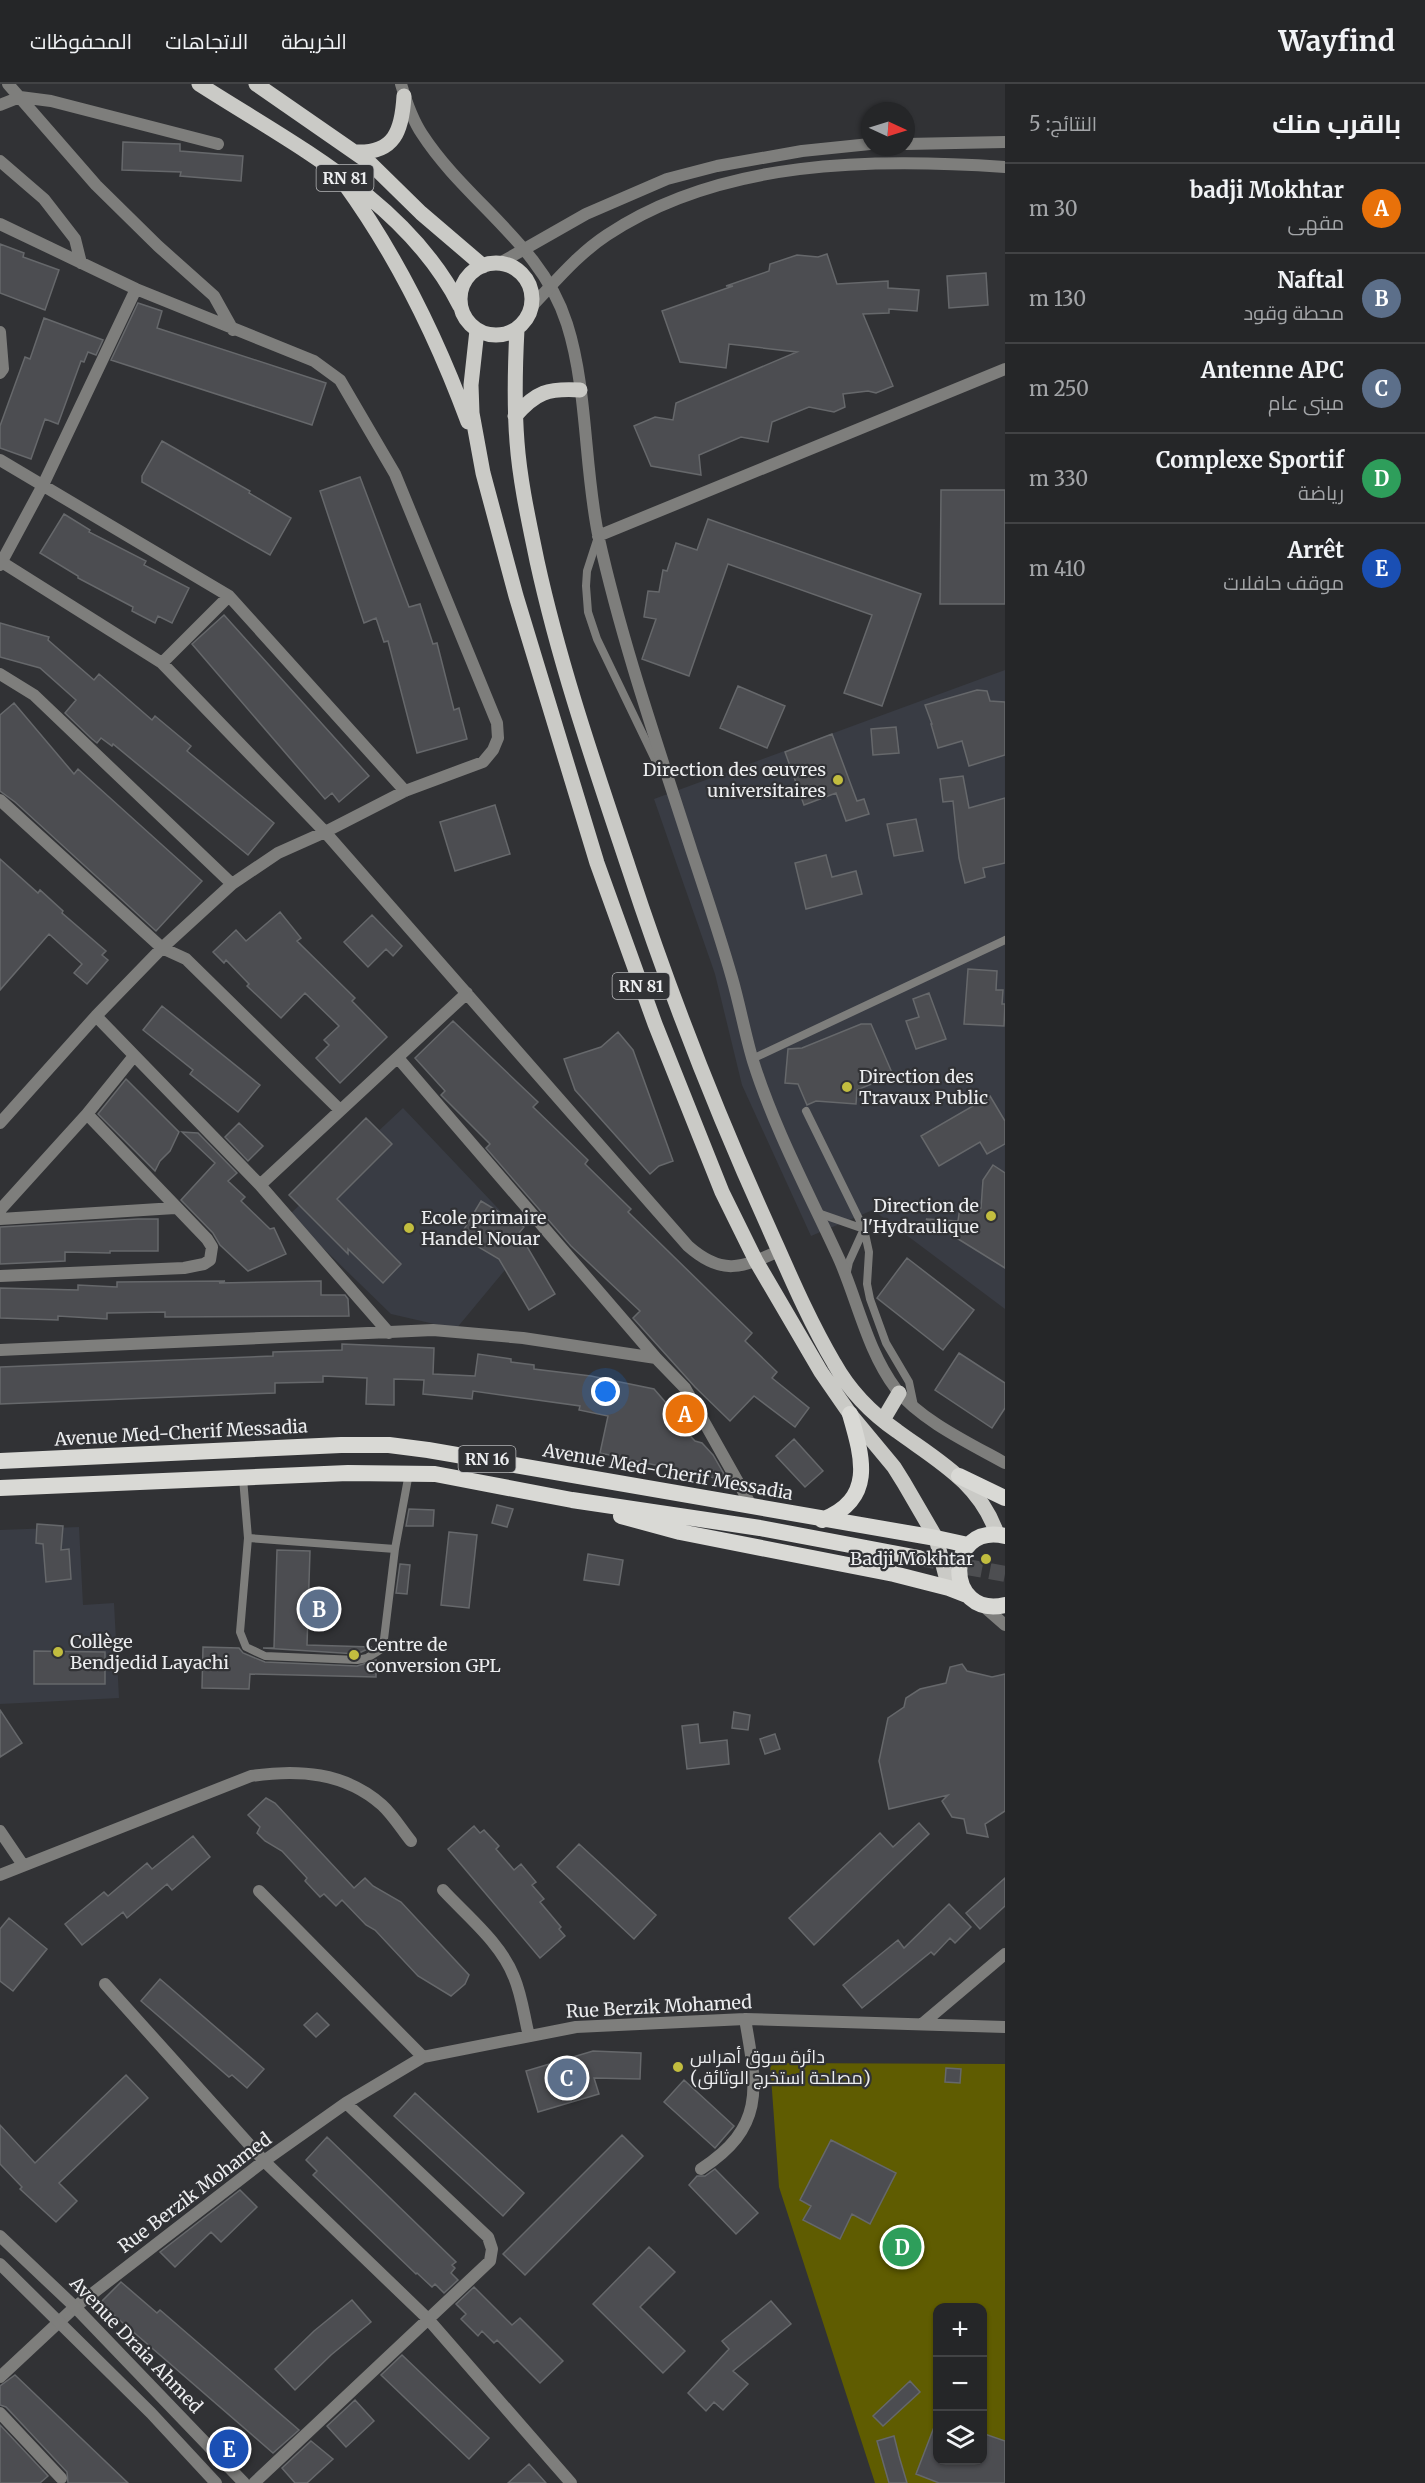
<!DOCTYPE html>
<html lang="ar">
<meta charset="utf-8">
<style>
body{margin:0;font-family:Merriweather,Cairo,serif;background:#2d2e30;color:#f1f3f6;direction:rtl}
.controls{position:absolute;right:18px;bottom:18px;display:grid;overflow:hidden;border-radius:12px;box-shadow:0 2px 4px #0004}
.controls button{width:54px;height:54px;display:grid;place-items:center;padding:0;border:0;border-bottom:2px solid #424345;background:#252628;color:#f1f3f6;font:30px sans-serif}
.compass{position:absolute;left:861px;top:18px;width:54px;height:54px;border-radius:50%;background:#252628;box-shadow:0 2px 4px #0004;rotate:94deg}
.you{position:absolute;left:606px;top:1308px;width:21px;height:21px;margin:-15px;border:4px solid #fff;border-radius:50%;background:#1a73e8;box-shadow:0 0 0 9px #1a73e833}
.badge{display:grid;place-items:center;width:39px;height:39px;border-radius:50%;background:#c2bd3f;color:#fff;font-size:20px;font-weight:700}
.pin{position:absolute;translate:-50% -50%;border:3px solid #fff;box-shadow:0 2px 6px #0006}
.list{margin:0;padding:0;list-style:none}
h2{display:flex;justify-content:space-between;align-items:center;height:78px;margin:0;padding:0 24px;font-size:26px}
h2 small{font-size:20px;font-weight:400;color:#a3a5a8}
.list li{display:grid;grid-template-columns:39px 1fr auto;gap:18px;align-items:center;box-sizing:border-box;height:90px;padding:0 24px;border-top:2px solid #424345}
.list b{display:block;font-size:22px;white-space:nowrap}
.list p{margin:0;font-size:20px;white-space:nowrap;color:#a3a5a8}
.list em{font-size:20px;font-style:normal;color:#a3a5a8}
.icon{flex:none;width:33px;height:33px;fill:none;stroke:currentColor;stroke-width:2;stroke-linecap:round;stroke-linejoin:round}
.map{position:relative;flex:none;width:1005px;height:2399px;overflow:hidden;direction:ltr}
header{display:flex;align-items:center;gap:36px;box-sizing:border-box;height:84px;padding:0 30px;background:#252628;border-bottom:2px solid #424345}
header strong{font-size:28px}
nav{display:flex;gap:33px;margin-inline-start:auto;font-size:21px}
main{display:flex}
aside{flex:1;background:#252628}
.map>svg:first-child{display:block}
.built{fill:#393c44}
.green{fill:#5f5c01;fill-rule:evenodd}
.building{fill:#4c4d51;stroke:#66686b;stroke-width:1.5}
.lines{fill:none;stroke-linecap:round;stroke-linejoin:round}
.trunk-tunnel{stroke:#4d4e51;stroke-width:16;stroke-dasharray:16 8;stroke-linecap:butt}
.service{stroke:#7e7e7c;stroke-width:8}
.minor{stroke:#7e7e7c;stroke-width:12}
.tertiary{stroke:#7e7e7c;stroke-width:12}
.primary{stroke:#cacac6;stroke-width:15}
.trunk{stroke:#d9d9d5;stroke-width:16}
.poi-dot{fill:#c2bd3f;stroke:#313235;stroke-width:2}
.labels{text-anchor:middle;stroke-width:4.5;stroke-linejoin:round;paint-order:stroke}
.shield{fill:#313235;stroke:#b4b5b7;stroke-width:1.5}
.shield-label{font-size:16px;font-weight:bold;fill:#ecedef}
.poi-label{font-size:18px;fill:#ecedef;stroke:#313235;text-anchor:start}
.street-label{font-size:18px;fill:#ecedef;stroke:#313235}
</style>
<header>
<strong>Wayfind</strong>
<nav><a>الخريطة</a><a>الاتجاهات</a><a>المحفوظات</a></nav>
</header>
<main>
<aside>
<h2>بالقرب منك<small>النتائج: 5</small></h2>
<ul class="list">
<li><span class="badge" style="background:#e8710a">A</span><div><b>badji Mokhtar</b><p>مقهى</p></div><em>30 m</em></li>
<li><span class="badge" style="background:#5c6f8a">B</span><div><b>Naftal</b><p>محطة وقود</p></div><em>130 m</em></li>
<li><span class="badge" style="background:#5c6f8a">C</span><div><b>Antenne APC</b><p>مبنى عام</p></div><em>250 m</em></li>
<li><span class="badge" style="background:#2e9e5b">D</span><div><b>Complexe Sportif</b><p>رياضة</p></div><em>330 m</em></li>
<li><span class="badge" style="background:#1a4fb4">E</span><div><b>Arrêt</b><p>موقف حافلات</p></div><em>410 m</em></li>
</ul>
</aside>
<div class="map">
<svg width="1005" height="2399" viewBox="0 0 1005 2399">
<rect width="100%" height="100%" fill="#313235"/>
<path class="built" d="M1005,586V1225L873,1126L811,1152L742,1001L715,890L654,715Z
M403,1024L529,1157L456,1245L391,1230L289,1131Z
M79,1443L83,1521L114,1519L119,1614L0,1620V1446Z"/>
<path class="green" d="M770,1979L1005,1980V2399H875L779,2103ZM938,2224H982V2376H938Z"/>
<path class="building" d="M123,58L180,60V67L243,72L241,97L180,92L181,88L122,86Z
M0,160L24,169L23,173L59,186L45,226L0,209Z
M827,170L837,200L888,197V204L919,206L917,227L889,225V229L863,230L893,302L876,309L868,307L843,310L845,323L834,328L809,323L772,338L768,358L741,353L699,371L701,391L651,382L634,342L655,333L673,336L676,319L797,268L729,260L726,284L680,278L662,227L733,202H726L769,187L770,180L797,171L818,173Z
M986,189L988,221L949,224L947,192Z
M138,219L162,227L157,244L326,299L312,341L111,276Z
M44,234L103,256L96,271L88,268L84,278L81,277L58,340L45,335L31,375L0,364V342L25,273L30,275Z
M162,357L250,407L249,409L291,434L270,471L142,398V392Z
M360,393L409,523L420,520L433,560L437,559L454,626L459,624L467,655L417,669L388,557L384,558L376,534L364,539L320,407Z
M941,406H1005V520H940Z
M64,430L90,446L89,448L146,477L144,481L189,504L172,539L158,532L155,539L132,527L133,523L78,494V492L40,469Z
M708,435L921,510L882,622L844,609L872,531L728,480L689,592L642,575L656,535L644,533L648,507L659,508L663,486L667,487L676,459L697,466Z
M224,531L369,692L339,718L332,709L325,715L192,560Z
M0,539L49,553L48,556L94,596L99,590L152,636L155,632L191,662L187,667L274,739L248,771L113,660L112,662L101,654L97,659L92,655L65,629L76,616L40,584L0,573Z
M738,602L785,622L767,664L720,644Z
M977,606L987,607L990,617L1005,618V671L969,682L962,657L938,664L931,640H932L925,621Z
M14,619L74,690L78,685L202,797L156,847L15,718L0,707V631Z
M896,643L899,669L873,671L871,645Z
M832,650L857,717L864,715L869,730L846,737L836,709L804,721L785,668Z
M963,692L969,724L1005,714V779L983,784L985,793L965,799L959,774L953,717L943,718L940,695Z
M495,721L510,770L455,787L440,738Z
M916,735L923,767L894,772L887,740Z
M826,771L832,793L856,787L862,810L806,825L795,779Z
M0,775L38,809L40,806L63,827L62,829L106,867L102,871L108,876L87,900L74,889L82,880L49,850L0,906Z
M280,828L301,854L297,857L355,914L352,917L387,953L340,999L316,974L329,961L324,956L339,942L305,909L281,934L247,902L249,900L226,876L224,879L213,868L236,846L246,857Z
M372,831L402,862L393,872L386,865L368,883L344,858Z
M968,885L997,887L996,906H1003L1002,920H1005L1004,942L964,940Z
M929,909L946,955L916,965L906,937L919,933L913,915Z
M162,922L260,1001L238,1028L190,990L193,986L143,946Z
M453,937L538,1018L533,1023L588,1076L585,1080L631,1125L628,1128L752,1249L745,1257L777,1288L772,1294L809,1324L795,1343L754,1312L730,1337L695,1303L633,1234L640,1227L571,1162L486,1064L490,1060L441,1011L445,1007L415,974Z
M861,940H871L893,991L857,1006L856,1020L816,1017L807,1021L798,1000L785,999L788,965L802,964Z
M618,948L633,966L673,1077L659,1082L650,1090L575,1006L564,975L601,963Z
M126,995L179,1048L170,1067L160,1077L155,1087L98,1030Z
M990,1012L1005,1037V1060L987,1070L980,1058L939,1082L921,1052Z
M366,1034L392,1060L337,1115L401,1180L383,1199L348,1165V1170L289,1111Z
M239,1039L263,1062L248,1077L225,1053Z
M182,1048L198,1049L237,1089L228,1097L245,1113L241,1117L270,1145L274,1144L286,1170L248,1187L220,1161L213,1149L181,1116L215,1079Z
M993,1081L1005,1089V1184L926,1135L958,1137L960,1123L981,1124L983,1096Z
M481,1117L524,1143L519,1149L555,1210L529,1226L499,1175L460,1152Z
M138,1135H158V1167H110V1169L65,1168V1177L0,1180V1143Z
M907,1174L974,1226L943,1266L877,1214Z
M225,1197L219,1199L321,1197V1211H345L348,1215L349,1232L165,1233V1228L107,1229V1235L58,1232V1236L0,1234V1204L78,1206V1201L117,1203V1198Z
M342,1260L434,1264L433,1290L475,1292L478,1270L511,1275V1278L534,1281V1285L591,1292L654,1305L680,1335L679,1340L695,1357L702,1359L713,1371L728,1397L600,1369L608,1332L579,1326L580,1322L473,1307L472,1315L423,1310L424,1296L394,1295V1321L366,1320L367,1294L323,1292V1298L275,1299V1309L0,1320V1283L273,1272V1268L342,1266Z
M959,1269L1005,1299V1324L992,1344L935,1306Z
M794,1355L823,1387L805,1403L776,1372Z
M497,1421L513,1425L507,1443L492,1439Z
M409,1425L434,1426L433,1442H406Z
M37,1440L63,1442L61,1466L69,1465L71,1495L46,1498L43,1460L36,1459Z
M449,1448L477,1451L469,1524L441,1521Z
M277,1466L310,1467L307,1561L372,1563L357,1570L263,1564H274Z
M588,1470L623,1476L619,1501L584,1496Z
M400,1480L410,1481L407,1510L396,1509Z
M203,1563L239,1564L243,1569L265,1578L357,1582L376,1576V1593L250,1590L249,1605L202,1604Z
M34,1567L105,1568V1600H34Z
M962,1580L967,1587L992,1593L1005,1590V1727L985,1740L988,1753L967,1749L964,1735L952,1733L942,1717L948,1711L889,1725L879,1677L888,1634L904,1623L906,1614L920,1605L946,1599L950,1583Z
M0,1626L22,1659L0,1673Z
M734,1628L750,1631L748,1646L732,1644Z
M698,1640L700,1659L727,1656L729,1680L687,1685L682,1642Z
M775,1650L780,1665L765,1670L760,1655Z
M266,1714L275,1719L354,1804L365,1794L373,1802L401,1818L469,1891L465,1900L451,1912L418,1892L375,1846L366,1841L342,1816L336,1822L324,1810L320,1813L305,1797L307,1794L282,1767L265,1757L257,1749L260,1743L248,1731Z
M919,1739L929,1750L814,1861L789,1834L880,1749L893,1763Z
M474,1742L480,1749L484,1746L499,1762L496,1765L514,1786L521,1780L536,1798L532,1801L544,1815L540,1818L561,1843L559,1845L565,1852L540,1874L448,1765Z
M193,1752L210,1773L172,1806L167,1800L127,1834L123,1828L82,1861L65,1840L104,1808L108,1812L147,1779L152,1785Z
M579,1760L656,1831L634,1855L557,1783Z
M1005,1794V1822L980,1845L966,1829Z
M949,1820L971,1843L955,1859L950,1854L934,1871L931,1868L862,1924L843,1901L898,1856L904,1864Z
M9,1834L47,1865L13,1907L0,1897V1845Z
M160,1895L264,1985L247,2004L232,1991L229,1993L141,1917Z
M317,1929L329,1941L316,1953L304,1941Z
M593,1967L641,1969L640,1995L594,1994L599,2010L538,2028L526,1987Z
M946,1984L961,1985L960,1999L945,1998Z
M126,1991L148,2014L59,2099L77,2117L56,2138L20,2105L22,2103L0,2080V2041L35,2079Z
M684,1996L734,2042L715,2064L664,2018Z
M415,2009L524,2109L503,2132L394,2032Z
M622,2051L643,2072L525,2191L503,2170Z
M327,2053L456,2178L452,2181L455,2184L451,2189L458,2196L444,2209L435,2200L432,2203L417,2189L416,2190L313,2091L317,2087L306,2076Z
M831,2056L896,2089L870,2140L852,2130L840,2155L803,2136L811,2122L800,2116Z
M715,2085L758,2129L736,2150L689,2101L697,2092H705Z
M240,2106L257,2123L221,2158L211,2148L175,2183L160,2168Z
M649,2163L675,2188L640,2223L685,2267L663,2289L593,2220Z
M121,2198L157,2229L160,2226L299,2346L273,2369L100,2219Z
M474,2203L512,2241L520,2234L563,2277L540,2299L497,2256L494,2259L482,2247L478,2252L461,2235L466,2230L456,2220Z
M352,2216L371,2238L331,2271L295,2306L275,2285L314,2247Z
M771,2217L791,2240L733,2287L748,2300L723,2326L714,2318L706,2327L688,2309L729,2265L722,2257Z
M402,2271L489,2354L469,2375L381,2291Z
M15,2291L128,2399H68L67,2388L6,2323L0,2321V2302Z
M910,2297L920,2308L883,2342L873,2332Z
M355,2316L374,2337L346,2363L327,2342Z
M936,2338L938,2376H982V2349L1005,2357V2399H939L916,2390Z
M0,2341L48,2392L40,2399H0Z
M894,2352L899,2372L907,2399H889L877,2357Z
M311,2357L333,2375L307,2399H295L282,2384Z
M529,2380L546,2399H508Z"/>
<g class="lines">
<path class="trunk-tunnel" d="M919,1474L1005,1490"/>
<path class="service" d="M598,453L587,487L586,502L588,528L597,555L661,688
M752,975L1005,856
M806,1027L864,1145L869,1168L867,1200L870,1215L886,1259L909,1298L914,1322
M818,1129L864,1145L849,1178L846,1192
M243,1394L248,1454L240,1548L246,1563L265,1572L357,1576L367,1574L380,1566L384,1555L395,1465L248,1454
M395,1465L409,1389"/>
<path class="minor" d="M8,0L96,101L158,162L214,212L233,246
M401,0C406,17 412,35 422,50C466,118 542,160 567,240C588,306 584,386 599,455C623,562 659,665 692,768C706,810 720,852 732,894C740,922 745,950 753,977C775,1047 810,1111 840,1177C858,1219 868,1268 896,1305C920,1336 971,1360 1005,1379
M0,21L20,13L51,17L218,60
M0,77L44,115L75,155L81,179
M0,140L136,205L314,277L340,296L395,390L497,639L498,654L493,666L483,678L405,707L325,748L278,769L232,800L162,864L96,932L0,1039
M0,248L3,285L0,289
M0,376L229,512L405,707
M598,452L1005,285
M0,477L162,579L325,748L688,1162C722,1192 741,1184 779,1167
M0,481L43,401L136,205
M162,579L229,512
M0,590L34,611L232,800
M0,716L162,864L186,875L340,1026
M96,932L260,1101L389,1249
M398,974L656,1274L685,1304L752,1423
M260,1101L467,909
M0,1126L87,1030L134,972
M0,1135L175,1124
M0,1192L184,1184L204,1180L210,1176L212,1163L207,1155L87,1030
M0,1266L433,1246L523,1254L656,1274
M0,1747L23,1781
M0,1791L251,1692C298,1685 345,1688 382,1721C393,1731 402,1746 411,1757
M443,1806C467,1832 501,1859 514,1893C522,1912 524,1932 529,1952
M259,1807L423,1973
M105,1900L264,2077L428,2235L571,2399
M922,1940L1005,1870
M701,2085C766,2043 757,2003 745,1935
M0,2293L75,2223L264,2077L346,2019L423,1973L576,1943L745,1935L1005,1943
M0,2329L61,2394
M254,2399L490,2177L492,2165L488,2153L346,2019"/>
<path class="tertiary" d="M906,60L1005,58
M500,179L586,130L667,95L717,82L802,67L870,60
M531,223C555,198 578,170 607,151C721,75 873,74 1005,83
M981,1520L1005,1541
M0,2152L75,2223L244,2399
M0,2180L151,2329L216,2399"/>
<path class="primary" d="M199,0C294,61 407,117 460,222
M256,0L370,79L421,129L483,182
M355,68C395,70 402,46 404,12
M344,99C397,172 437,254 468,338
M460 215a36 36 0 1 1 72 0a36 36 0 1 1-72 0Z
M517,245C515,283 514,320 517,358C520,398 529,438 537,477C560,582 595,683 629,785C669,907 714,1023 767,1140C788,1187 808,1235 834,1279C849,1306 871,1329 897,1347C938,1377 980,1399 997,1450
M477,246L471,301L472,329L483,389L516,512L597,779L655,940L722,1108L756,1177L821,1288L850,1330L894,1383L904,1399L936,1454L949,1504
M515,332C536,308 548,304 580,306
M883,1336L899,1309"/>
<path class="trunk" d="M0,1377L341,1361H389L428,1366L936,1454L968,1461
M959,1392L1005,1414
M0,1404L348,1389L435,1390L572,1416L760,1444L919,1474
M621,1432L680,1448L894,1490L949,1504L967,1511
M822,1436C875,1415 863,1375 850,1330
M1005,1452C944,1438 944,1535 1005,1521"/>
</g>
<g class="poi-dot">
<circle cx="838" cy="696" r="6"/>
<circle cx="847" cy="1003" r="6"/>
<circle cx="991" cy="1132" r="6"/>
<circle cx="409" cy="1144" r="6"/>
<circle cx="986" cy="1475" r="6"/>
<circle cx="58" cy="1568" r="6"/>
<circle cx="354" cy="1571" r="6"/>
<circle cx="678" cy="1983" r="6"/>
</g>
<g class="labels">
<g class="shield">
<rect x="316.5" y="81" width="57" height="26" rx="4.5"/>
<rect x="612.5" y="889" width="57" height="26" rx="4.5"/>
<rect x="458.5" y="1362" width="57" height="26" rx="4.5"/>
</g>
<g class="shield-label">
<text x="345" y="100">RN 81</text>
<text x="641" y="908">RN 81</text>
<text x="487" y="1381">RN 16</text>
</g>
<g class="poi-label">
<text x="826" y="692" text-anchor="end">Direction des œuvres<tspan x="826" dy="21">universitaires</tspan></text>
<text x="859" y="999">Direction des<tspan x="859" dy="21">Travaux Public</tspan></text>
<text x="979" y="1128" text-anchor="end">Direction de<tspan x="979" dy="21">l'Hydraulique</tspan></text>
<text x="421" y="1140">Ecole primaire<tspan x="421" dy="21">Handel Nouar</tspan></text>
<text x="974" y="1481" text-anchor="end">Badji Mokhtar</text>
<text x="70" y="1564">Collège<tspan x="70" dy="21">Bendjedid Layachi</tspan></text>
<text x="366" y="1567">Centre de<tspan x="366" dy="21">conversion GPL</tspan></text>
<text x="690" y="1979">دائرة سوق أهراس<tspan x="690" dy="21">(مصلحة استخرج الوثائق)</tspan></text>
</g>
<g class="street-label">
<text transform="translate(181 1349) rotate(-3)" y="6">Avenue Med-Cherif Messadia</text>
<text transform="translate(668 1388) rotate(10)" y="6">Avenue Med-Cherif Messadia</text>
<text transform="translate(659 1923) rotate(-3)" y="6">Rue Berzik Mohamed</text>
<text transform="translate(195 2109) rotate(-37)" y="6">Rue Berzik Mohamed</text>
<text transform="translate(136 2261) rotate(46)" y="6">Avenue Draia Ahmed</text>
</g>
</g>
</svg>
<div class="controls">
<button>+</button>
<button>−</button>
<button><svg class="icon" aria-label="layers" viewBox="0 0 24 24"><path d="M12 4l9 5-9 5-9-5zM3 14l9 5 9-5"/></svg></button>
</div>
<svg class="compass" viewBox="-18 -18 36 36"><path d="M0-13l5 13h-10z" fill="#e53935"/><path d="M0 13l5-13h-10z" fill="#a3a5a8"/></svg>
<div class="you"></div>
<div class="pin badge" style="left:685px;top:1330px;background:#e8710a">A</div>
<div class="pin badge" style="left:319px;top:1525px;background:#5c6f8a">B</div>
<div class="pin badge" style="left:567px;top:1994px;background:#5c6f8a">C</div>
<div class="pin badge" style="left:902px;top:2163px;background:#2e9e5b">D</div>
<div class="pin badge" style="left:229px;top:2365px;background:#1a4fb4">E</div>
</div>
</main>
